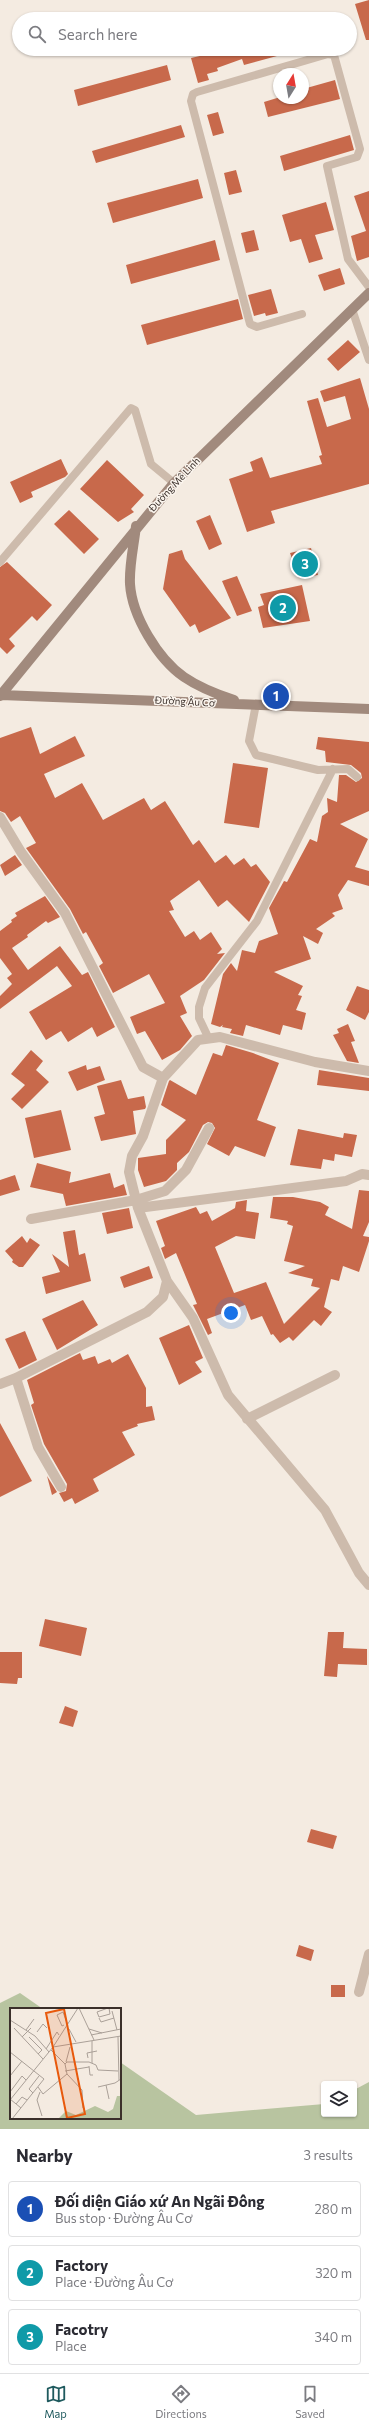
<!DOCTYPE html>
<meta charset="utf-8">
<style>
body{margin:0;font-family:Commissioner,sans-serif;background:#f2f2f3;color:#2b2b33}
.controls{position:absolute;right:12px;bottom:12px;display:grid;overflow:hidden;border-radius:4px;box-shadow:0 1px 3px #0004}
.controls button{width:36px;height:36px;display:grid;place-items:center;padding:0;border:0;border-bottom:1px solid #e1e1e2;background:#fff;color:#2b2b33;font:20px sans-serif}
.compass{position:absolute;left:273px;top:68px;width:36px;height:36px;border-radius:50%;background:#fff;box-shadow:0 1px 3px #0004;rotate:11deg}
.you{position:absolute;left:231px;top:1313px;width:14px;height:14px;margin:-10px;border:3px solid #fff;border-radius:50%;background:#1a73e8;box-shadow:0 0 0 6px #1a73e833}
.badge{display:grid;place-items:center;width:26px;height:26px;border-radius:50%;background:#1f5a5e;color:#fff;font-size:13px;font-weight:700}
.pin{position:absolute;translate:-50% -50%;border:2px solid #fff;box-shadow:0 1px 4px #0006}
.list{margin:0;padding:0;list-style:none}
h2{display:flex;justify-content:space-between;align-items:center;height:52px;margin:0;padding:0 16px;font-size:17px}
h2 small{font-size:13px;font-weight:400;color:#7c7c81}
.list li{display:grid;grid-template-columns:26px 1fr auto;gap:12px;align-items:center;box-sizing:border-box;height:56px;margin:0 8px 8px;padding:0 8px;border:1px solid #e1e1e2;border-radius:4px}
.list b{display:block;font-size:15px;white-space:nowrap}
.list p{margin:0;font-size:13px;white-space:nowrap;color:#7c7c81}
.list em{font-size:13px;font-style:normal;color:#7c7c81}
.icon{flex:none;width:22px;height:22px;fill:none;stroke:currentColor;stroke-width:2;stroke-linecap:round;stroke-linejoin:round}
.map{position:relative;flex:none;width:369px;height:2129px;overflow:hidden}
.search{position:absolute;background:#fff;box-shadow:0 1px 3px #0004;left:12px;right:12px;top:12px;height:44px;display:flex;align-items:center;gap:10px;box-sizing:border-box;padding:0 14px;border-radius:22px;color:#7c7c81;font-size:15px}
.sheet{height:244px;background:#fff}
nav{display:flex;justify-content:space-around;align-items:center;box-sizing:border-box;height:56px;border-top:1px solid #e1e1e2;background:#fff;font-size:11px;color:#7c7c81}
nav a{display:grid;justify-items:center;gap:2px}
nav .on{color:#1f5a5e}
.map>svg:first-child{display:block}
.green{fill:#b8c4a0}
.building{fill:#c8694b}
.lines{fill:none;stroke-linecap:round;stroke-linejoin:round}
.lane{stroke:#cdbbac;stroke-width:8}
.street{stroke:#cdbbac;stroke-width:10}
.secondary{stroke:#a18a7d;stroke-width:10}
.labels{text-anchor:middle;stroke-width:3;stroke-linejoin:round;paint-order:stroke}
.street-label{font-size:10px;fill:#3b302b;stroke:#fbf5ee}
.inset-road{fill:none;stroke:#aaa098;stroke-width:1}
.view{fill:#e8590c;fill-opacity:0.15;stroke:#e8590c;stroke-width:2}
.inset-edge{fill:none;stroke:#3b302b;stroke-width:2}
</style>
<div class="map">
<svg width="369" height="2129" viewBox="0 0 369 2129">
<rect width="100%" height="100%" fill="#f4ebe1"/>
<path class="green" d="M20,1993L43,2009H11V2118H120V2062L196,2115L324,2104V2114H354V2090L369,2082V2129H0V2003Z"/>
<path class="building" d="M369,0V40H366L355,4Z
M234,49H288V53L244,65L242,59L217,68L218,71L207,74L209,80L198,83L191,58L213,53L214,56Z
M167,65L171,80L78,106L74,90Z
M335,80L340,99L268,117L264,102L277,98H303V89Z
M218,112L224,133L213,136L207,115Z
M181,125L185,137L96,163L92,151Z
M350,135L354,150L284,171L280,156Z
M236,170L242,192L229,195L224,173Z
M198,179L203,198L113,223L107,203Z
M369,191V257L357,261L351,236L366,231L354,196Z
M326,202L334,230L315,235L323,259L309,263L301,239L290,242L282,215Z
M254,230L259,250L246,253L241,233Z
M215,240L220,260L131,284L126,265Z
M340,268L345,284L324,291L318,275Z
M271,289L278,313L266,316L265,313L254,316L248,295Z
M238,299L243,319L147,345L141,325Z
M348,340L360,352L338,371L327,359Z
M360,378L369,409V484L271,511L275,523L247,532L229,479L253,471L250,462L262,457L270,478L322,464L319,456L322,455L307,401L318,398L327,427L351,419L345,396L324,402L320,391Z
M61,459L68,474L65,477L31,492L33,497L20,503L10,482Z
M107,460L144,495L131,509L134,512L118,522L80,489Z
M69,510L99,539L84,554L54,524Z
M210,515L222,544L209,550L196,521Z
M311,548L318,575L299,578L290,553Z
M182,550L185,559L231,618L199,633L195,624L190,627L163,589L169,554Z
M7,562L52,605L37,621L32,616L9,639L15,646L7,654L0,647V567Z
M237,576L252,611L237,616L222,581Z
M302,585L310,621L263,628L258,607L264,605L260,594Z
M31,727L40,754L75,736L85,756L44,774L55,798L82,783L103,820L144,798L151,810L165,801L193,845L199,840L215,863L226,855L234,865L244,858L251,867L256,864L270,882L249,922L227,900L218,907L199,880L170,901L174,910L169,911L185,937L194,931L200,940L211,932L222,949L217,954L225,953L204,980L180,996L187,1013L180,1016L192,1036L180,1050L162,1060L145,1031L137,1034L130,1017L165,1003L149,974L113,993L99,966L103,963L86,932L83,934L70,909L26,848L36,843L20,816L11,822L5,813L0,811V738Z
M318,737L369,742V811L340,824L368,839L355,867L369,871V886L348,880L338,895L343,909L332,913L335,916L316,929L323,933L318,944L303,936L311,959L274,972L303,986L298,995L302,996L296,1010L306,1013L302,1030L283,1025L280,1035L246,1025L243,1036L230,1033L232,1029L222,1027L223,1025L220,1027L211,1024L223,974L231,963L237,971L242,950L255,953L259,941L278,934L269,908L284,881L287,882L310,839L317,842L322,816L328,812L327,798L337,802L339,775H346L356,782L362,778L361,773L351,765L326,762L325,751L316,749Z
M233,763L268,768L259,828L224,823Z
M15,855L22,865L5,876L0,865Z
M45,896L60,917L48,923L46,921L27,935L28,937L12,948L28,970L60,946L82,975L88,972L115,1027L97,1037L92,1027L68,1042L61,1031L46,1040L29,1012L72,986L57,966L0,1009V996L12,984L7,978L12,974L0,958V931L12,922L11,920L17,916L15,913Z
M357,986L369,990V1012L365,1020L346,1010Z
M348,1024L355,1041L351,1042L359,1063L347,1061L333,1035L339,1033L337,1029Z
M226,1045L253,1053L279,1063L257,1120L276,1127L265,1157L235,1146L229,1156L207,1144L215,1128L212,1123L208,1122L203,1125L189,1152L177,1163V1170L166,1181L144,1187L138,1170V1158L166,1154V1140L186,1120L161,1105L169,1081L170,1080L196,1095L213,1053L222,1056Z
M31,1050L43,1061L36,1070L49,1082L22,1109L11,1099L25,1085L11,1074Z
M86,1065L87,1070L100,1066L105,1080L77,1091L68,1072Z
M319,1070L369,1078V1091L317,1085Z
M121,1080L128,1099L144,1096L146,1107L145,1109L133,1111L136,1134L101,1141L94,1117L105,1114L97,1086Z
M61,1110L71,1150L34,1158L25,1118Z
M298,1129L343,1138L344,1133L357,1135L352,1157L335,1154L334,1161L323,1159L321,1169L290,1165Z
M37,1163L71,1172L69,1183L110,1173L114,1188L124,1184L127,1195L66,1206L63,1194L30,1187Z
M15,1175L20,1190L0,1196V1180Z
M359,1190L369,1191V1222L363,1236L369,1237V1241L359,1272L343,1266L339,1281L331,1279L324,1307L332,1312L321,1326L314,1320L293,1341L289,1337L280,1343L273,1334L271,1335L262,1316L251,1320L245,1305L207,1319L212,1333L208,1335L193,1305L197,1304L176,1253L165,1259L161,1248L165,1246L156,1221L196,1207L200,1214L207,1211L212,1221L235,1208L236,1202L247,1200L246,1211L259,1213L255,1239L236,1236L215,1247L234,1293L266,1282L284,1324L320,1288L311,1286L313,1279L288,1273L305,1266L284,1261L293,1226L287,1224L288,1221L270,1218L273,1197H293L320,1202L329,1207L325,1215L352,1229Z
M129,1208L133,1228L107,1234L102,1213Z
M75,1230L79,1255L85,1253L91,1281L46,1294L42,1277L60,1272L52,1254L69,1267L63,1232Z
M22,1236L27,1243L30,1238L40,1245L23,1267H19L12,1262L13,1260L5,1251Z
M149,1266L153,1278L124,1288L120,1277Z
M83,1300L98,1325L57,1350L42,1319Z
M189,1325L203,1358L195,1362L202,1372L179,1385L159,1338Z
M25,1331L37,1360L19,1369L5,1339Z
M80,1353L83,1360L95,1356L98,1364L110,1359L112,1363L128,1354L146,1388V1407L152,1406L155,1420L137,1424L138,1426L122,1432L135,1455L93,1479L99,1491L75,1504L72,1498L64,1502L59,1493L66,1491L67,1484L44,1444L31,1405L34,1403L27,1380Z
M0,1423L32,1481L0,1497Z
M47,1476L57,1492L52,1495Z
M45,1619L87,1628L81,1656L39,1646Z
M328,1632H344L343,1648L367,1649V1665L338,1664L337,1677L324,1676Z
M0,1652H22V1678H18L17,1684L0,1683Z
M65,1706L78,1711L73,1727L59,1723Z
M311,1829L337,1836L333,1849L307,1842Z
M299,1945L314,1950L311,1961L296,1956Z
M331,1985H345V1997H331Z"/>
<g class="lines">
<path class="lane" d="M352,309L369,360
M302,314L257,327L250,324L191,101L193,94L197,92L328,54L334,55L360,149L357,157L327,166L348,259L369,287
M0,562L131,408L135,410L151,464L174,483
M256,704L249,741L256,755L318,770L348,769L357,777
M208,1037L199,1018V1007L205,988L257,921L333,769"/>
<path class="street" d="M0,817L21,852L65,913L143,1067L163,1078
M369,1071L315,1062L220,1037L198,1040L163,1078L143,1136L132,1156L129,1172L138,1208L167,1281L193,1318L228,1395L325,1510L359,1573L369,1585
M138,1208L346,1181L362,1174L369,1175
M31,1219L136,1200L165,1191L186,1170L209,1128
M16,1378L38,1447L61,1487
M0,1384L16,1378L147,1312L163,1297L167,1281
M247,1419L335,1375
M359,1992L369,1954"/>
<path class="secondary" d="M136,526C134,545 129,565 130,584C132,616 158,659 184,677C200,688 216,694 234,700
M1,695L369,709
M0,696L174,483L369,293"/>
</g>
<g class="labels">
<g class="street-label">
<text transform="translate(174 484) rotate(-47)" y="4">Đường Mê Linh</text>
<text transform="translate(185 701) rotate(3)" y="4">Đường Âu Cơ</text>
</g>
</g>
<g transform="translate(10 2008)">
<rect width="111" height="111" fill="#f4ebe1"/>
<path d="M107,88H111V111H48L56,103L66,107L85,98L98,104L103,101Z" fill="#b8c4a0"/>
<path class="inset-road" d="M69,0L84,32M98,0L87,4L89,9L100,6L99,0M102,3L107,22M89,10L91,14L104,10M0,12L25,28L39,44M54,17L52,18L47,7L53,4L57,15M4,20L33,51M59,21L66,34M79,21L92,25M16,22L24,11M27,24L33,16L37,20M81,27L111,21M12,29L21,20M19,29L32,42L28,46M108,29L109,72M82,33V55M43,39L111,28M36,41L47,24L49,27M41,42L55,56L57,66L72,82L73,100M0,44L34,71L2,111M78,50L77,45L87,43M56,54L60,39M55,56L57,54H79L86,57L88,62L108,63M79,58L80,67H83M55,63L79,59M0,68L12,53M96,77L99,91M28,79L33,86L57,66M88,79L105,75L111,71M0,84L12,68L16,72M30,84L27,92L32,108M23,85L19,81L29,68M0,91L11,100M0,92L43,39L68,0M6,96L12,89L17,92"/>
<path class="view" d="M54,1L75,106L57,110L36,5Z"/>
<rect width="111" height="111" class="inset-edge"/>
</g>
</svg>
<div class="controls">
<button><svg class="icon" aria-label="layers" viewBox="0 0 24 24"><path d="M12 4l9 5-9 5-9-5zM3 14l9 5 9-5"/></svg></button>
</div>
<svg class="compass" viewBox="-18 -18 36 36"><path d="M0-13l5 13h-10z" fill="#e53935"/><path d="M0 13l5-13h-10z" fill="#7c7c81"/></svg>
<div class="you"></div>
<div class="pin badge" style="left:276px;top:696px;background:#1a4fb4">1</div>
<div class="pin badge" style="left:283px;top:608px;background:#0f9aa8">2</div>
<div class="pin badge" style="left:305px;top:564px;background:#0f9aa8">3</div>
<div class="search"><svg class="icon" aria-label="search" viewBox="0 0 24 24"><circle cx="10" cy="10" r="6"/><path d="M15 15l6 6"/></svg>Search here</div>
</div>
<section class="sheet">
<h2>Nearby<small>3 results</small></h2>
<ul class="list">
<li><span class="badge" style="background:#1a4fb4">1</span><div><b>Đối diện Giáo xứ An Ngãi Đông</b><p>Bus stop · Đường Âu Cơ</p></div><em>280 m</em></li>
<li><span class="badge" style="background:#0f9aa8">2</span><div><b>Factory</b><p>Place · Đường Âu Cơ</p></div><em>320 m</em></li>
<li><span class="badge" style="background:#0f9aa8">3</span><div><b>Facotry</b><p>Place</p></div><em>340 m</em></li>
</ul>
</section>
<nav>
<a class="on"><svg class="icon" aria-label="map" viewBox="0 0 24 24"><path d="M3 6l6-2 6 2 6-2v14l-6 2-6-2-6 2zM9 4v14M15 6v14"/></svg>Map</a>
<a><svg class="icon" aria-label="directions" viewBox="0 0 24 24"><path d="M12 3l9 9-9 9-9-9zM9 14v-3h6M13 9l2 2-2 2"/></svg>Directions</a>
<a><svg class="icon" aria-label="saved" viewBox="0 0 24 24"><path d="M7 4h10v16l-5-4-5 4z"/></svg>Saved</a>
</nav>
